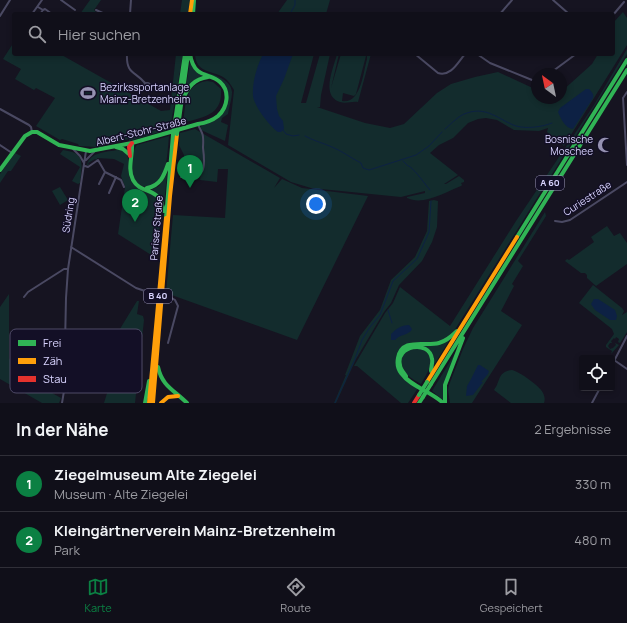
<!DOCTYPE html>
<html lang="de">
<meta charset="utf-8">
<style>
body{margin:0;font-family:Manrope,sans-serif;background:#191822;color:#f1f3f6}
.controls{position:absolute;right:12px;bottom:12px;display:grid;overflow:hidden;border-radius:4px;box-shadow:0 2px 6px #0003}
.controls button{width:36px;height:36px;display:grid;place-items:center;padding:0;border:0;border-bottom:1px solid #302f38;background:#100f19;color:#f1f3f6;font:20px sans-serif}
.compass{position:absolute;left:531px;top:68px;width:36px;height:36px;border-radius:50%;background:#100f19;box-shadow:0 2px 6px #0003;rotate:327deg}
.you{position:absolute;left:316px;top:204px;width:14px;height:14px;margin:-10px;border:3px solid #fff;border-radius:50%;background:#1a73e8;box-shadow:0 0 0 6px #1a73e833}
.badge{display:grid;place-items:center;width:26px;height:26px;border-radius:50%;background:#0b8043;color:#fff;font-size:13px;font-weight:700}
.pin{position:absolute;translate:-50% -33px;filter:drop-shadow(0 1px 2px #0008)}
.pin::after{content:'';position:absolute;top:21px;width:14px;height:12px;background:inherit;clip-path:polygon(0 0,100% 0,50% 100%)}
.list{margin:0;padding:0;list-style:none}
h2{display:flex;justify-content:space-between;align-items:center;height:52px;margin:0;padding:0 16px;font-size:17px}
h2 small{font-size:13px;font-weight:400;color:#9c9ca2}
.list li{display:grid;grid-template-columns:26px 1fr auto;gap:12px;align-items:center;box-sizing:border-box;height:56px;padding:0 16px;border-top:1px solid #302f38}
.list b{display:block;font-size:15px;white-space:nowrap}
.list p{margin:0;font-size:13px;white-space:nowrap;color:#9c9ca2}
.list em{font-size:13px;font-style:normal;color:#9c9ca2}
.icon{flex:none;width:22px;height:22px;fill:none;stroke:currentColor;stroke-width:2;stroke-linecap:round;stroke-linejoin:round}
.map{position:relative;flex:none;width:627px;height:403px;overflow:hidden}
.search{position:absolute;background:#100f19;box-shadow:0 2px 6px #0003;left:12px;right:12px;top:12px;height:44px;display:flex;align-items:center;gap:10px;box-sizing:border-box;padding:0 14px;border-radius:4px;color:#9c9ca2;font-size:15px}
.sheet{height:164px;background:#100f19}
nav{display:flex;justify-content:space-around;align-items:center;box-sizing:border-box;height:56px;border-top:1px solid #302f38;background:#100f19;font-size:11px;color:#9c9ca2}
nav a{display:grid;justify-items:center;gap:2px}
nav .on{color:#0b8043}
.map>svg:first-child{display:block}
.green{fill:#132c2d}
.water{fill:#0d2144}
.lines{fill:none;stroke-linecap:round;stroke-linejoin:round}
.stream{stroke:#0d2144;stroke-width:1}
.street{stroke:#4a4962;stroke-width:2}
.fast{stroke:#30b455;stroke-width:4}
.slow{stroke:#ff9f0a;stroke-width:4}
.jam{stroke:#e5322d;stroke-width:4}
.street-bridge{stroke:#4a4962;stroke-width:2}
.fast-bridge{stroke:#30b455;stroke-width:4}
.labels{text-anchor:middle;stroke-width:3;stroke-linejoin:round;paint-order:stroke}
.shield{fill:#130f26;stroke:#9e99be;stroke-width:1}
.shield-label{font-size:9px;font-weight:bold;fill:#d9d4ff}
.poi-label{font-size:10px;fill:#d9d4ff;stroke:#130f26;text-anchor:start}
.street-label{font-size:10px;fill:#d9d4ff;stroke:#130f26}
.key{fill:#130f26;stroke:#4e4a67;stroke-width:1}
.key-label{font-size:11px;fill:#d9d4ff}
</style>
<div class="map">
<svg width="627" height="403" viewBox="0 0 627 403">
<rect width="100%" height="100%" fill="#161421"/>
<path class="green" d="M90,0H101L94,10L96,12L95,14H80Z
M182,0H190L188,14H180Z
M287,0H330L326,14H277Z
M623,12L627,18V45L564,146L547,132L548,128L539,131L514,130L497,120L486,118L478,119L468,123L453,138L439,145L430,153L458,175L444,184H446L459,176L464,180V182L461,183L462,185L461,186C445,192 424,206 407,198V197L425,193V191L401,197L311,188L291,182L228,145L234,90C231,85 228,80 223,77C211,70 196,73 195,54H314L301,103H306L320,54H330L321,95L320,107H317L365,123L390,128L404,124L437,93L451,84L475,77L498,72L537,90V98H561V92L592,64L598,54H613V23Z
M14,42V54H60L161,111L170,110L176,54H183L170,129L129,141V139L97,147L79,146L78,144L62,139L60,140L36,126L55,98L36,88L34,90L15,79L21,69L3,59Z
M627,49V54L454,331L450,336L440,342L427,343L412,342L403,347L400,374L407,381L418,388L408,403H401L357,366H354L385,313L393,303L400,287L450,326L516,221L594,105Z
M337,54H339L331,88L341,54H360L366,56L356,94L354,96L343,93L342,101C361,104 363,73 367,59V54H371L358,102C352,101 346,104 340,102C320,96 334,67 337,54Z
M190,61L202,76L186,87Z
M205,72C214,75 231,79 232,92C232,99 229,107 228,114L222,118L221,122L228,125L225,141L201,130L200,128L203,124L211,121L227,104L223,83L204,73Z
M207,81L213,82L221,89C223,116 203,117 183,123C186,105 184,84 207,81Z
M195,129L280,178L274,188L282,179L302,188L368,196L297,340L166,293L173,215L225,218L228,169H218L217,182L200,180L201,167L184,160V155L179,145L180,133Z
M169,136C168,147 167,173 159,182C151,190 138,188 133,177C130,169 132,154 136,146L137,145Z
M63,150C86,153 82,163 80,183L78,184L72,181L80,167L60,154Z
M118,150L124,151C133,160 126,170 131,181C134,185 137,186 141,188C159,196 163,201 162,222H160L156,258L118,234L125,187L121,176L124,164L114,159L97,158V160L95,159L88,163L89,165H87C90,152 106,152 118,150Z
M15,153L21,156L11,171H8L0,183V174Z
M167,174L164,204L151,190L159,186Z
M60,187L68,200L60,205L52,191Z
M434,200L438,201L437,227L432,242L422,261L399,285L391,303L384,312L356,359L336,403H334L346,375H345L360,336L380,310L391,280L415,257L427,231L429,201Z
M545,212L546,216L518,261L523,266L512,284L514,286L501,311L522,325L472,403H450L448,390L449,385L463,349L473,328Z
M607,226L614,236L620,233L627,243V264L596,286L587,278V275L585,273H581L565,261L567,259L569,260L594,242L591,237Z
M593,285L622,308L624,311L622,315L627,312V332L620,343L618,342L619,339L616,337L615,339L614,338L611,341L612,343H610L608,346L610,349L613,348L616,345L615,343L619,345L611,354L612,351L606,347V345L614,334L612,329L579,303Z
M9,294V358L20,375L61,398L59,403H42L0,379V307Z
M137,301H139L137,314L143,316L144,320L135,403H104L112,377V342Z
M450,339L434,365C434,356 429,348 420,345L429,346Z
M420,347C438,358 429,370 421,384C417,381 411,379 408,375C400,368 398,352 411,349C414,348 417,348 420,347Z
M457,350L444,383L443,400L432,391Z
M512,370C520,372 540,386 543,393C545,397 545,400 544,403H511L494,390C501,381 497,372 512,370Z"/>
<path class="water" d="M263,54H293L284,79L276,96L277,109L279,116L283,121L284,129L281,132H278C270,127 254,106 253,96C252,82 257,66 263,54Z
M586,89H589C592,92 594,94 593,98L573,129C565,128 561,119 558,112L560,108Z
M594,299H598L615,310L617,316L616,320H610L595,310L591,304Z
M409,325L412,329L411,331C405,336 401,334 395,340H391V334C396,329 401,325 409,325Z
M478,365H480L489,371L488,374L481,382H483L473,395L466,396L467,386L470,381Z"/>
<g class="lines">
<path class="stream" d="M290,14L295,5V0
M445,129C451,124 459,115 467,113C487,106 499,120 516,126C527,129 542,127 552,123
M283,130L286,134L293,136L299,135
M305,136C314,141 323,143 332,147C342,151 351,158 361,163L363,168L369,170L416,155L429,146L442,132
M403,161L408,166
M409,166C418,173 423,182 430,190
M388,310L392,323
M335,403L355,359L362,340L370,327L380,315L393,281L417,259L429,232L431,201"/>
<path class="street" d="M61,0L75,10
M553,0L569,14
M38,7L43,10L40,14
M43,10L45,9L52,14
M96,10L105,14
M32,14L42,0
M130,14L131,0
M500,14L512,0
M613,15L624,2
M0,16L10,0
M127,54C126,74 135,71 145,83
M415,54L438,73C451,77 458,62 465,54
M477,54L490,63L532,80H537
M549,74L576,54
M144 86a3 3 0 1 1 6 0a3 3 0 1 1-6 0Z
M627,92L623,98L627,165
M0,109L29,125L31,127L32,132
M0,145L12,153
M72,148L80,156L84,163
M86,160L95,151
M85,166L88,167L98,160L105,172L121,180L124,187
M181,177C205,178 206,170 203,148C203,144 204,137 202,133C201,130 199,128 198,124
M99,184L105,172
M109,193L116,177
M555,221L562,222L570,220L627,182
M71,247L136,288L151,293
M24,297L28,292L64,269H68
M168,343L178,306L175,300L170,297
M30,357L61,337H65
M614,360L627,369
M612,365L627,336
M62,403L64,391L66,298L68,269L86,151
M592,403L600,388"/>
<path class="fast" d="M193,14L194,0
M190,54C191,60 193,67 198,71C204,76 214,76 220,82C230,91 228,107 218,116C213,120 205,123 198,124
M183,99C188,87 194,79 208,77
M178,127L188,54
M174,128L185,54
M132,143C133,155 127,169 133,180C142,196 158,184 164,211
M116,147L123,149L130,155
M0,170L25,136L32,132H37L59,145L90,151L132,143L198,124
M147,188C160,186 164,176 168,164
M166,218L173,135
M517,237L627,60
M158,367C162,386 174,390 187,403
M406,376C404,373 400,369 400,365C395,346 429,339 432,359C433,362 431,367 431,371
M431,384L627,70
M145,403L149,381
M419,403L423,397
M443,403C431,391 411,387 401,373C398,369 397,363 398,358C402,337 424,347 439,343C446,341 452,336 457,331
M445,403V385L463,338"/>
<path class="slow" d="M190,14L192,0
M427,382L517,237
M149,403L166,218
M153,403L170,196L177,134
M161,403L168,397L178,396"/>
<path class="jam" d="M130,156L129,147L132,143
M414,403L419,395"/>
<path class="street-bridge" d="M151,293L170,297"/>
<path class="fast-bridge" d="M177,134L178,127
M173,135L174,128
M419,395L427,382
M423,397L431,384"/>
</g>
<defs>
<g id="stadium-bare" transform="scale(1.2)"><path d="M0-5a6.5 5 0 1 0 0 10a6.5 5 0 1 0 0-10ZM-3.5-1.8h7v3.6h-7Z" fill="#9591b1" stroke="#130f26" stroke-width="2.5" paint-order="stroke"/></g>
<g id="mosque-bare" transform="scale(1.2)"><path d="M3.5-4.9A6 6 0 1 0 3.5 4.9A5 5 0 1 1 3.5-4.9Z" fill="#9591b1" stroke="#130f26" stroke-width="2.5" paint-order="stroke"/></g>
</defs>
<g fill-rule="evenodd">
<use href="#stadium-bare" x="88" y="93"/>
<use href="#mosque-bare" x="605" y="145"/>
</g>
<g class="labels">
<g class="shield">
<rect x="536" y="176" width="28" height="14" rx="3"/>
<rect x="144" y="289" width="28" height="14" rx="3"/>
</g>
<g class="shield-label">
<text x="550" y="186">A 60</text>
<text x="158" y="299">B 40</text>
</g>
<g class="poi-label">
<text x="100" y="91">Bezirkssportanlage<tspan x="100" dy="12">Mainz-Bretzenheim</tspan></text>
<text x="593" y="143" text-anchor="end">Bosnische<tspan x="593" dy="12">Moschee</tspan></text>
</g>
<g class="street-label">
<text transform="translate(141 131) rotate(-14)" y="4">Albert-Stohr-Straße</text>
<text transform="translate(587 198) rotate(-33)" y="4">Curiestraße</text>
<text transform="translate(68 215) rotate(-81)" y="4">Südring</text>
<text transform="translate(156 228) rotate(-85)" y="4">Pariser Straße</text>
</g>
</g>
<rect x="10" y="329" width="132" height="64" rx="6" class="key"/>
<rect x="18" y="340" width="18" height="6" fill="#30b455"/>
<rect x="18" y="358" width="18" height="6" fill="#ff9f0a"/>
<rect x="18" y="376" width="18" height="6" fill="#e5322d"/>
<g class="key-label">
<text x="43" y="347">Frei</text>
<text x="43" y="365">Zäh</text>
<text x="43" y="383">Stau</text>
</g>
</svg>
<div class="controls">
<button><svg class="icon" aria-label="locate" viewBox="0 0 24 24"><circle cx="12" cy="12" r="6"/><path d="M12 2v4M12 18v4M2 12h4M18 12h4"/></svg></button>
</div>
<svg class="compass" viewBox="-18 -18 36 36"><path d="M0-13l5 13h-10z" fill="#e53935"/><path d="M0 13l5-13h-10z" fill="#9c9ca2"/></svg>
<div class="you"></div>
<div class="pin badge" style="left:190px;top:188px">1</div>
<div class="pin badge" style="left:135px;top:222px">2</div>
<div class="search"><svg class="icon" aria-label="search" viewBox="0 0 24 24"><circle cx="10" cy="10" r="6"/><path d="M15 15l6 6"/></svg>Hier suchen</div>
</div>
<section class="sheet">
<h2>In der Nähe<small>2 Ergebnisse</small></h2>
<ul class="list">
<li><span class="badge">1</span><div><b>Ziegelmuseum Alte Ziegelei</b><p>Museum · Alte Ziegelei</p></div><em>330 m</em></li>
<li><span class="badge">2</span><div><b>Kleingärtnerverein Mainz-Bretzenheim</b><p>Park</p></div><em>480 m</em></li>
</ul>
</section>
<nav>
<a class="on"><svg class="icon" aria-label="map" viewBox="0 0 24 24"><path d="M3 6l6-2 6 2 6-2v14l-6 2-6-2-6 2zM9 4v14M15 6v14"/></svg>Karte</a>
<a><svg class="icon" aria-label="directions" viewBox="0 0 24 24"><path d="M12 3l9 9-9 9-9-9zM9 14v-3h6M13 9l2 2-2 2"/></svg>Route</a>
<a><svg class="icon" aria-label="saved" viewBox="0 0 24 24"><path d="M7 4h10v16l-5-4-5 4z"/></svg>Gespeichert</a>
</nav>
